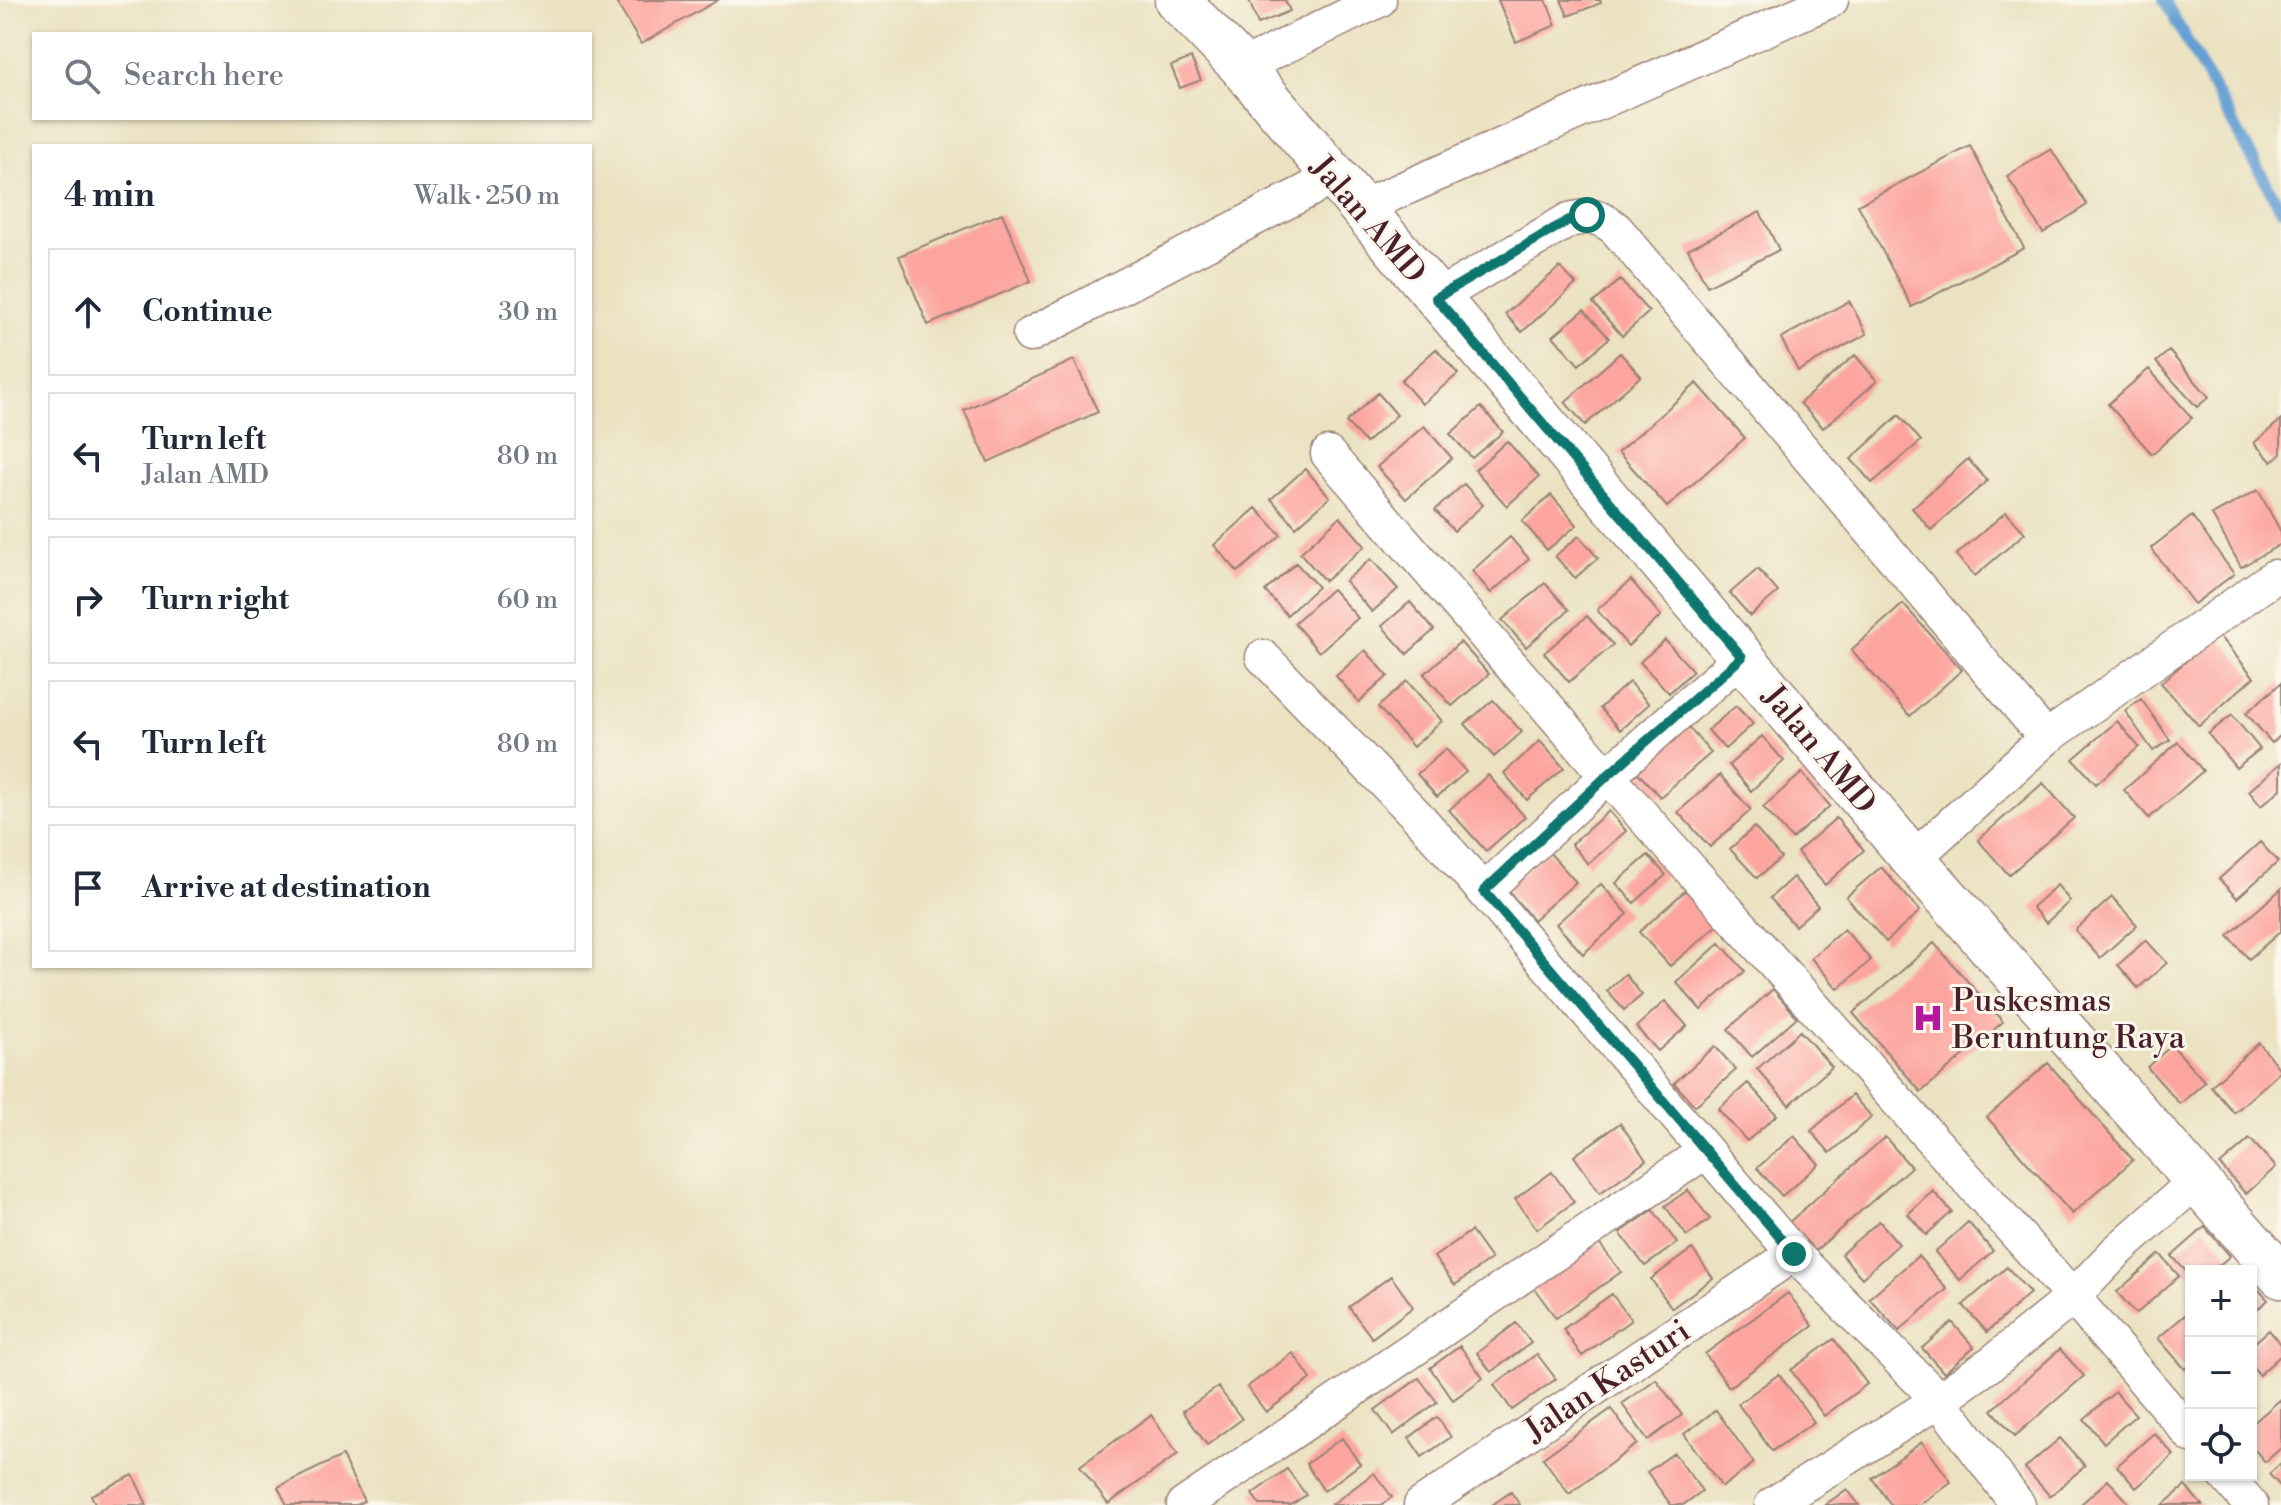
<!DOCTYPE html>
<meta charset="utf-8">
<style>
body{margin:0;font-family:"Libre Bodoni",serif;background:#f2f2f3;color:#1f2937}
.controls{position:absolute;right:24px;bottom:24px;display:grid;overflow:hidden;border-radius:0px;box-shadow:0 2px 6px #0004}
.controls button{width:72px;height:72px;display:grid;place-items:center;padding:0;border:0;border-bottom:2px solid #e0e1e3;background:#fff;color:#1f2937;font:40px sans-serif}
.stop{position:absolute;width:24px;height:24px;margin:-18px;border:6px solid #0f766e;border-radius:50%;background:#fff}
.stop.end{background:#0f766e;border-color:#fff;box-shadow:0 2px 8px #0008}
.list{margin:0;padding:0;list-style:none}
h2{display:flex;justify-content:space-between;align-items:center;height:104px;margin:0;padding:0 32px;font-size:34px}
h2 small{font-size:26px;font-weight:400;color:#747a83}
.list li{display:grid;grid-template-columns:52px 1fr auto;gap:24px;align-items:center;box-sizing:border-box;height:128px;margin:0 16px 16px;padding:0 16px;border:2px solid #e0e1e3;border-radius:0px}
.list b{display:block;font-size:30px;white-space:nowrap}
.list p{margin:0;font-size:26px;white-space:nowrap;color:#747a83}
.list em{font-size:26px;font-style:normal;color:#747a83}
.icon{flex:none;width:44px;height:44px;fill:none;stroke:currentColor;stroke-width:2;stroke-linecap:round;stroke-linejoin:round}
.map{position:relative;flex:none;width:2281px;height:1505px;overflow:hidden}
.search{position:absolute;background:#fff;box-shadow:0 2px 6px #0004;left:32px;top:32px;width:560px;height:88px;display:flex;align-items:center;gap:20px;box-sizing:border-box;padding:0 28px;border-radius:0px;color:#747a83;font-size:30px}
.panel{position:absolute;background:#fff;box-shadow:0 2px 6px #0004;left:32px;top:144px;width:560px;height:824px;border-radius:0px}
.map>svg:first-child{display:block}
.lines{fill:none;stroke-linecap:round;stroke-linejoin:round}
.stream{stroke:#649fd4;stroke-width:12}
.building{fill:#fca59f}
.street-casing{stroke:#9a8076;stroke-width:37}
.secondary-casing{stroke:#9a8076;stroke-width:47}
.street{stroke:#fff;stroke-width:34}
.secondary{stroke:#fff;stroke-width:44}
.route{stroke:#0f766e;stroke-width:10}
.labels{text-anchor:middle;stroke-width:6;stroke-linejoin:round;paint-order:stroke}
.street-label{font-size:32px;fill:#4a1f2b;stroke:#fbf7ec}
.poi-label{font-size:32px;fill:#4a1f2b;stroke:#fbf7ec;text-anchor:start}
</style>
<div class="map">
<svg width="2281" height="1505" viewBox="0 0 2281 1505">
<rect width="100%" height="100%" fill="#fbf7ec"/>
<filter id="ink" filterUnits="userSpaceOnUse"><feTurbulence type="fractalNoise" baseFrequency=".0125" numOctaves="2"/><feDisplacementMap in="SourceGraphic" scale="16" xChannelSelector="R" yChannelSelector="G"/><feConvolveMatrix kernelMatrix="1 2 1 2 8 2 1 2 1" color-interpolation-filters="sRGB"/></filter>
<filter id="wash" filterUnits="userSpaceOnUse"><feTurbulence type="fractalNoise" baseFrequency=".006" numOctaves="4" result="noise"/><feDisplacementMap in="SourceGraphic" scale="32" xChannelSelector="R" yChannelSelector="G"/><feGaussianBlur stdDeviation="1.8" result="paint"/><feColorMatrix in="noise" values="0 0 0 0 0 0 0 0 0 0 0 0 0 0 0 0 0 1.4 0 .05"/><feComposite in="paint" operator="in"/></filter>
<g filter="url(#wash)">
<rect width="100%" height="100%" fill="#ebe2c1"/>
<g class="lines">
<path class="stream" d="M2164,0L2281,209"/>
</g>
<g id="blocks">
<path class="building" d="M615,0H718L641,44Z
M1249,0H1285L1290,11L1258,24Z
M1498,0H1546L1556,25L1516,42Z
M1561,0H1600L1601,3L1568,16Z
M1191,58L1201,80L1180,88L1171,66Z
M1970,146L2024,248L1912,307L1858,205Z
M2051,149L2087,205L2043,233L2007,176Z
M1760,212L1779,250L1707,286L1688,249Z
M1002,213L1031,281L928,325L899,256Z
M1560,267L1576,284L1522,332L1505,314Z
M1620,280L1649,312L1622,336L1593,303Z
M1849,301L1867,334L1798,371L1781,338Z
M1584,310L1609,338L1579,365L1553,336Z
M1436,349L1458,374L1422,404L1401,380Z
M2169,351L2209,397L2197,407L2156,362Z
M1620,353L1641,376L1585,425L1565,402Z
M1855,355L1877,381L1823,428L1800,403Z
M1074,360L1098,412L988,462L964,410Z
M2149,369L2192,418L2152,454L2108,404Z
M1697,383L1745,438L1667,507L1618,452Z
M1378,393L1397,415L1366,443L1346,422Z
M1481,407L1503,432L1472,458L1450,434Z
M1899,415L1921,441L1872,483L1851,459Z
M2281,420V454L2272,462L2254,443Z
M1424,426L1452,458L1406,499L1377,467Z
M1507,441L1539,477L1507,506L1475,470Z
M1968,459L1987,481L1931,530L1912,508Z
M1305,469L1330,497L1296,527L1271,499Z
M1464,484L1483,505L1454,531L1435,510Z
M2258,490L2281,532V544L2241,567L2212,515Z
M1551,495L1577,525L1547,550L1522,521Z
M1256,508L1281,535L1238,572L1214,545Z
M2006,512L2025,533L1975,576L1956,555Z
M2192,516L2234,574L2194,604L2151,548Z
M1340,517L1365,546L1325,581L1300,553Z
M1579,536L1598,558L1575,578L1555,556Z
M1510,537L1529,559L1491,593L1472,571Z
M1371,559L1398,589L1372,612L1345,581Z
M1296,563L1318,587L1287,615L1265,591Z
M1758,569L1778,592L1750,616L1730,593Z
M1631,580L1661,616L1628,646L1597,610Z
M1545,583L1569,610L1526,647L1502,620Z
M1332,589L1358,618L1319,652L1294,623Z
M1410,602L1434,630L1407,654L1382,626Z
M1903,604L1962,670L1910,716L1851,650Z
M1587,616L1613,645L1569,682L1544,653Z
M2217,634L2254,677L2199,726L2161,683Z
M1665,640L1693,671L1669,693L1640,662Z
M1460,642L1489,674L1452,706L1424,674Z
M1365,650L1388,676L1359,702L1336,676Z
M1407,681L1442,721L1413,747L1378,707Z
M1629,682L1649,704L1620,730L1600,708Z
M2281,683V735L2272,743L2246,713Z
M2141,699L2170,740L2153,751L2125,711Z
M1493,700L1522,732L1494,757L1465,724Z
M1736,706L1753,724L1725,749L1708,730Z
M2232,715L2260,749L2236,768L2208,734Z
M1682,720L1711,753L1660,797L1631,765Z
M2117,721L2139,747L2096,784L2073,759Z
M1762,736L1784,761L1751,791L1729,765Z
M1540,741L1564,768L1527,800L1504,773Z
M2178,742L2203,771L2149,818L2124,790Z
M1446,749L1466,772L1437,797L1417,774Z
M2281,763V789L2261,806L2249,791Z
M1802,773L1830,806L1792,839L1763,807Z
M1488,775L1525,817L1486,851L1449,810Z
M1720,775L1751,810L1710,847L1678,812Z
M2043,783L2074,818L2009,875L1978,840Z
M1609,811L1626,831L1588,864L1571,844Z
M1836,818L1864,850L1825,885L1797,852Z
M1754,827L1781,858L1757,878L1730,849Z
M2260,842L2278,862L2237,898L2219,879Z
M1548,851L1576,882L1533,920L1506,888Z
M1648,855L1666,875L1634,903L1616,883Z
M1881,867L1920,911L1886,942L1846,897Z
M1793,877L1818,906L1795,926L1770,898Z
M1601,884L1628,914L1583,954L1556,924Z
M2057,885L2070,901L2046,923L2032,907Z
M2281,889V931L2249,959L2228,936Z
M1686,890L1718,925L1670,966L1639,932Z
M2112,897L2137,925L2100,958L2075,930Z
M1844,929L1871,960L1838,989L1811,958Z
M2146,940L2167,963L2138,988L2118,965Z
M1720,943L1745,971L1701,1010L1676,982Z
M1934,943L2003,1022L1921,1092L1853,1013Z
M1625,974L1642,995L1624,1010L1607,991Z
M1773,989L1797,1017L1752,1057L1728,1029Z
M1665,1001L1687,1026L1658,1051L1636,1027Z
M1800,1031L1832,1067L1789,1105L1757,1069Z
M2259,1043L2281,1071L2234,1113L2211,1086Z
M2172,1045L2205,1082L2180,1104L2147,1067Z
M1715,1046L1736,1070L1695,1106L1674,1083Z
M2048,1063L2133,1160L2072,1214L1987,1117Z
M1748,1083L1777,1115L1747,1141L1718,1109Z
M1852,1095L1872,1117L1830,1153L1811,1131Z
M1620,1123L1646,1160L1600,1193L1574,1156Z
M1794,1136L1819,1164L1782,1196L1757,1168Z
M1885,1137L1911,1167L1813,1253L1787,1224Z
M2250,1139L2276,1167L2246,1194L2220,1165Z
M1552,1172L1574,1202L1537,1229L1515,1199Z
M1688,1190L1710,1219L1687,1236L1665,1206Z
M1933,1191L1952,1212L1926,1235L1908,1214Z
M1653,1210L1677,1243L1645,1266L1620,1233Z
M1879,1221L1899,1244L1862,1278L1841,1254Z
M1968,1222L1993,1251L1960,1280L1935,1252Z
M2205,1227L2230,1256L2212,1271H2191V1277L2172,1256Z
M1471,1231L1491,1259L1455,1285L1434,1257Z
M1598,1242L1621,1272L1556,1318L1534,1288Z
M1692,1249L1713,1278L1672,1308L1651,1279Z
M2160,1254L2179,1276L2136,1314L2117,1292Z
M1918,1256L1947,1289L1899,1331L1869,1298Z
M2007,1267L2030,1293L1987,1332L1963,1305Z
M1391,1276L1413,1307L1372,1338L1349,1307Z
M2251,1281L2268,1300L2251,1315Z
M1788,1293L1813,1326L1729,1387L1705,1354Z
M1612,1294L1631,1320L1582,1356L1563,1329Z
M2191,1310V1364L2185,1369L2158,1338Z
M1952,1322L1974,1347L1944,1373L1922,1348Z
M1516,1323L1531,1343L1491,1372L1477,1353Z
M2269,1330L2281,1344V1355L2259,1375L2251,1366V1346Z
M1834,1339L1867,1384L1824,1416L1791,1370Z
M1460,1346L1483,1378L1453,1400L1430,1368Z
M2060,1349L2084,1376L2015,1436L1992,1410Z
M1293,1353L1311,1379L1266,1412L1247,1387Z
M1537,1354L1556,1379L1512,1410L1494,1385Z
M1779,1374L1814,1422L1772,1451L1738,1404Z
M1419,1378L1437,1402L1393,1435L1375,1410Z
M1656,1379L1682,1415L1648,1440L1622,1404Z
M1218,1387L1242,1419L1207,1445L1183,1411Z
M2115,1392L2136,1415L2104,1443L2084,1419Z
M2281,1399V1448L2265,1462L2251,1445V1425Z
M1611,1409L1637,1444L1569,1494L1543,1458Z
M1716,1410L1754,1463L1722,1487L1684,1434Z
M1151,1415L1178,1454L1108,1504L1080,1466Z
M1437,1417L1451,1437L1422,1457L1409,1438Z
M2154,1433L2174,1455L2136,1488L2117,1466Z
M1342,1438L1360,1464L1324,1491L1306,1464Z
M2060,1438L2085,1466L2050,1496L2025,1468Z
M1922,1442L1951,1482L1919,1505H1891L1872,1478Z
M1674,1453L1702,1491L1683,1505H1671L1647,1472Z
M342,1456L364,1501L356,1505H287L278,1487Z
M2281,1463V1487L2269,1474Z
M1287,1469L1306,1495L1291,1505H1260L1252,1494Z
M1374,1473L1392,1497L1381,1505H1331Z
M133,1475L147,1505H96L91,1495Z
M2108,1480L2129,1503L2127,1505H2080Z
M2185,1486L2202,1505H2163Z
M1847,1489L1859,1505H1825Z
M1511,1492L1520,1505H1492Z"/>
</g>
</g>
<g filter="url(#ink)">
<use href="#blocks" fill-opacity="0" stroke="#9a8076" stroke-width="2"/>
<g class="lines">
<g class="street-casing">
<path id="street" d="M1242,67L1379,0
M1360,208L1831,0
M1436,298L1569,220C1590,215 1599,215 1616,229L2046,738
M1030,335L1334,177
M1328,454L1607,776L2073,1297L2191,1435
M1263,657L1419,818L1484,891L1794,1254L1939,1400L2018,1505
M1913,859L2046,738L2274,577
M1484,891L1607,776L1742,657
M2225,1475L2251,1505
M1184,1505L1706,1151
M1421,1505L1794,1254
M1772,1505L1939,1400L1993,1362L2073,1297L2116,1252L2197,1180"/>
</g>
<g class="secondary-casing">
<path id="secondary" d="M1177,0L1242,67L1913,859L2281,1276"/>
</g>
<use href="#street" class="street"/>
<use href="#secondary" class="secondary"/>
</g>
</g>
<g class="lines" filter="url(#ink)">
<path class="route" d="M1587,215L1569,220L1436,298L1742,657L1607,776L1484,891L1794,1254"/>
</g>
<defs>
<g id="hospital-bare" transform="scale(2.4)"><path d="M-5-5h3v3.5h4V-5h3V5h-3V1.5h-4V5h-3Z" fill="#b5179e" stroke="#fbf7ec" stroke-width="2.5" paint-order="stroke"/></g>
</defs>
<g fill-rule="evenodd">
<use href="#hospital-bare" x="1928" y="1018"/>
</g>
<g class="labels">
<g class="street-label">
<text transform="translate(1369 219) rotate(49)" y="11">Jalan AMD</text>
<text transform="translate(1820 749) rotate(50)" y="11">Jalan AMD</text>
<text transform="translate(1607 1380) rotate(-34)" y="11">Jalan Kasturi</text>
</g>
<g class="poi-label">
<text x="1952" y="1011">Puskesmas<tspan x="1952" dy="37">Beruntung Raya</tspan></text>
</g>
</g>
</svg>
<div class="controls">
<button>+</button>
<button>−</button>
<button><svg class="icon" aria-label="locate" viewBox="0 0 24 24"><circle cx="12" cy="12" r="6"/><path d="M12 2v4M12 18v4M2 12h4M18 12h4"/></svg></button>
</div>
<div class="stop" style="left:1587px;top:215px"></div>
<div class="stop end" style="left:1794px;top:1254px"></div>
<div class="search"><svg class="icon" aria-label="search" viewBox="0 0 24 24"><circle cx="10" cy="10" r="6"/><path d="M15 15l6 6"/></svg>Search here</div>
<section class="panel">
<h2>4 min<small>Walk · 250 m</small></h2>
<ul class="list">
<li><svg class="icon" aria-label="ahead" viewBox="0 0 24 24"><path d="M12 20V5M6 11l6-6 6 6"/></svg><div><b>Continue</b></div><em>30 m</em></li>
<li><svg class="icon" aria-label="left" viewBox="0 0 24 24"><path d="M17 20v-9H6M10 6l-5 5 5 5"/></svg><div><b>Turn left</b><p>Jalan AMD</p></div><em>80 m</em></li>
<li><svg class="icon" aria-label="right" viewBox="0 0 24 24"><path d="M7 20v-9h11M14 6l5 5-5 5"/></svg><div><b>Turn right</b></div><em>60 m</em></li>
<li><svg class="icon" aria-label="left" viewBox="0 0 24 24"><path d="M17 20v-9H6M10 6l-5 5 5 5"/></svg><div><b>Turn left</b></div><em>80 m</em></li>
<li><svg class="icon" aria-label="arrive" viewBox="0 0 24 24"><path d="M6 21V4h12l-3 4 3 4H6"/></svg><div><b>Arrive at destination</b></div></li>
</ul>
</section>
</div>
